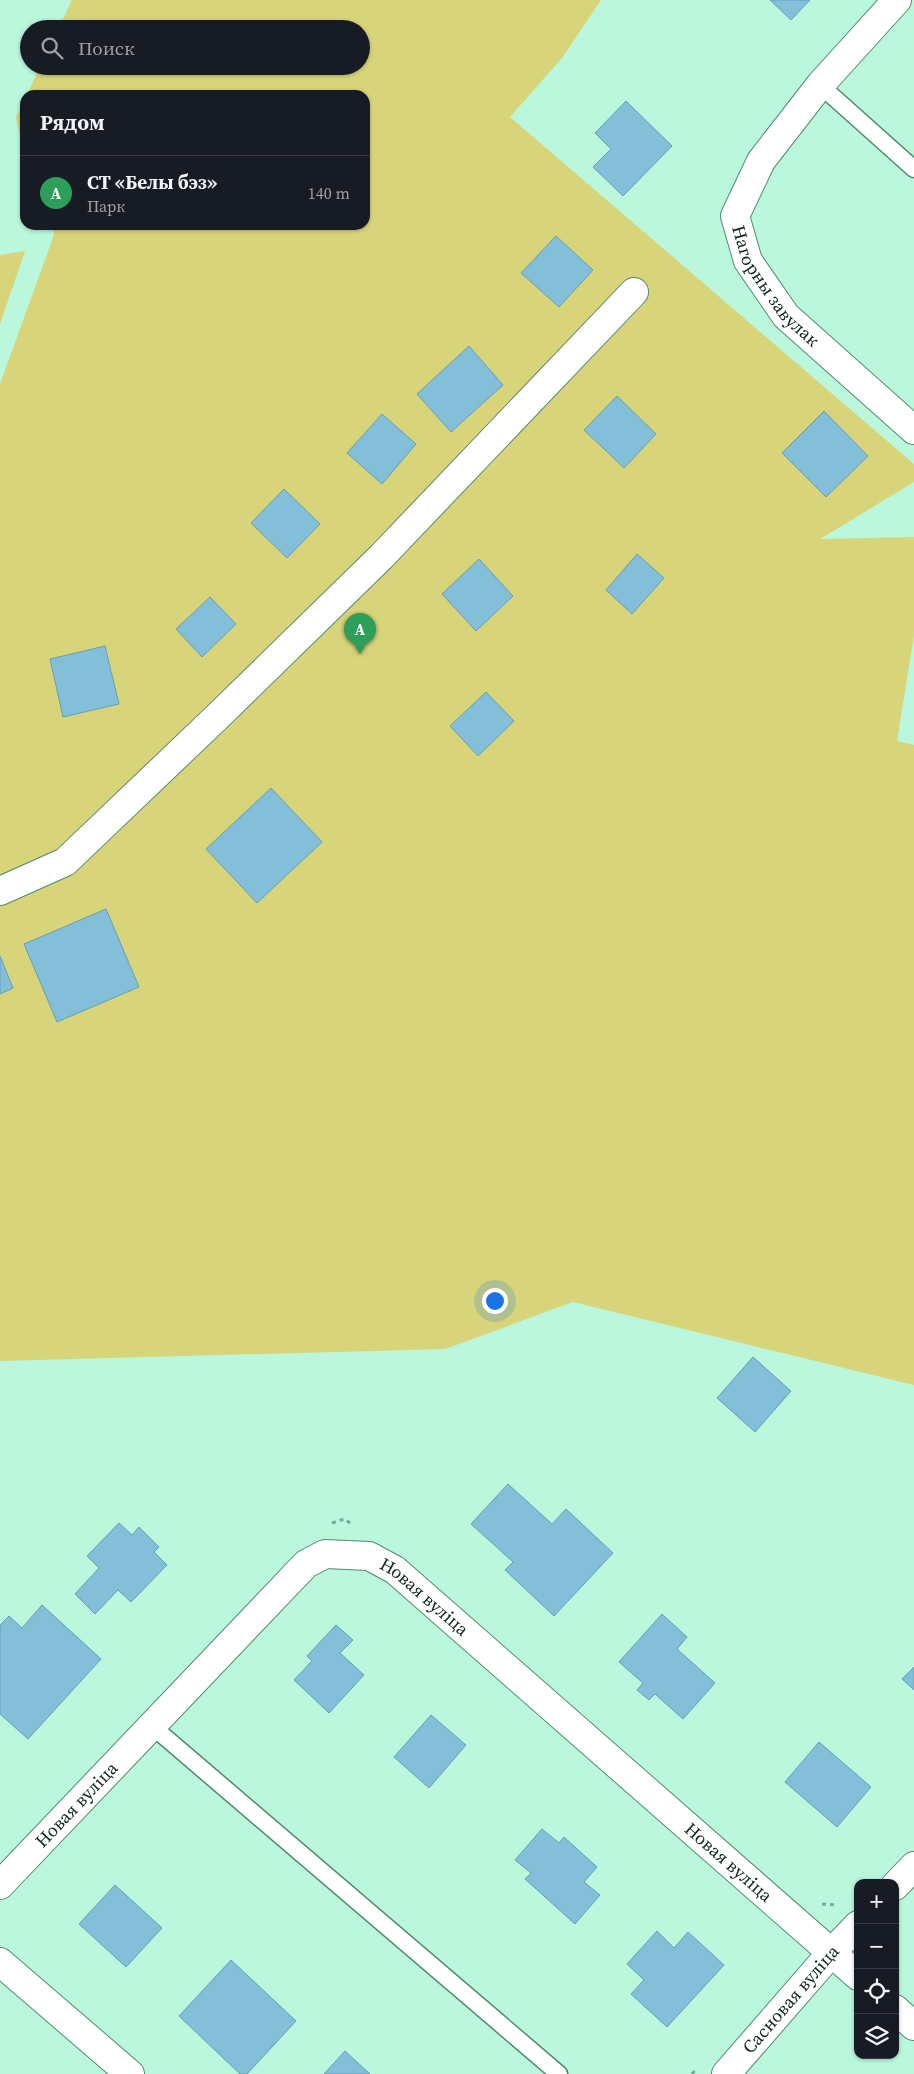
<!DOCTYPE html>
<html lang="ru">
<meta charset="utf-8">
<style>
body{margin:0;font-family:"Source Serif 4",serif;background:#20242c;color:#f1f3f6}
.controls{position:absolute;right:15px;bottom:15px;display:grid;overflow:hidden;border-radius:10px;box-shadow:0 1px 4px #0004}
.controls button{width:45px;height:45px;display:grid;place-items:center;padding:0;border:0;border-bottom:1px solid #363941;background:#171b24;color:#f1f3f6;font:25px sans-serif}
.you{position:absolute;left:494px;top:1300px;width:18px;height:18px;margin:-12px;border:4px solid #fff;border-radius:50%;background:#1a73e8;box-shadow:0 0 0 8px #1a73e833}
.badge{display:grid;place-items:center;width:32px;height:32px;border-radius:50%;background:#2563eb;color:#fff;font-size:16px;font-weight:700}
.pin{position:absolute;translate:-50% -41px;filter:drop-shadow(0 1px 2px #0008)}
.pin::after{content:'';position:absolute;top:26px;width:18px;height:15px;background:inherit;clip-path:polygon(0 0,100% 0,50% 100%)}
.list{margin:0;padding:0;list-style:none}
h2{display:flex;justify-content:space-between;align-items:center;height:65px;margin:0;padding:0 20px;font-size:21px}
h2 small{font-size:16px;font-weight:400;color:#9ea1a6}
.list li{display:grid;grid-template-columns:32px 1fr auto;gap:15px;align-items:center;box-sizing:border-box;height:75px;padding:0 20px;border-top:1px solid #363941}
.list b{display:block;font-size:19px;white-space:nowrap}
.list p{margin:0;font-size:16px;white-space:nowrap;color:#9ea1a6}
.list em{font-size:16px;font-style:normal;color:#9ea1a6}
.icon{flex:none;width:28px;height:28px;fill:none;stroke:currentColor;stroke-width:2;stroke-linecap:round;stroke-linejoin:round}
.map{position:relative;flex:none;width:914px;height:2074px;overflow:hidden}
.search{position:absolute;background:#171b24;box-shadow:0 1px 4px #0004;left:20px;top:20px;width:350px;height:55px;display:flex;align-items:center;gap:12px;box-sizing:border-box;padding:0 18px;border-radius:28px;color:#9ea1a6;font-size:19px}
.panel{position:absolute;background:#171b24;box-shadow:0 1px 4px #0004;left:20px;top:90px;width:350px;height:140px;border-radius:15px}
.map>svg:first-child{display:block}
.green{fill:#d8d47a}
.building{fill:#83bfd8;stroke:#649fb7}
.lines{fill:none;stroke-linecap:round;stroke-linejoin:round}
.service-casing{stroke:#508a72;stroke-width:19}
.minor-casing{stroke:#508a72;stroke-width:30}
.path{stroke:#7aa995;stroke-width:3;stroke-dasharray:4 4;stroke-linecap:butt}
.service{stroke:#fff;stroke-width:16}
.minor{stroke:#fff;stroke-width:28}
.labels{text-anchor:middle;stroke-width:4;stroke-linejoin:round;paint-order:stroke}
.street-label{font-size:18px;fill:#10281f;stroke:#fff}
</style>
<div class="map">
<svg width="914" height="2074" viewBox="0 0 914 2074">
<rect width="100%" height="100%" fill="#baf7dc"/>
<path class="green" d="M72,0H601L562,58L510,117L914,464V482L820,539L914,537V635L897,741L914,745V1385L573,1302L445,1349L0,1361V384L54,235L51,225H365V95H27L40,66H361V29H58Z
M25,98V157L16,117Z
M25,251L0,324V255Z"/>
<path class="building" d="M770,0H810L791,20Z
M626,101L672,146L623,196L593,167L611,149L595,133Z
M556,236L593,270L559,307L521,273Z
M469,346L503,385L451,432L417,394Z
M617,396L656,434L624,468L584,430Z
M824,411L868,456L826,497L782,453Z
M382,414L416,444L382,484L347,453Z
M284,489L320,524L287,558L251,523Z
M637,554L664,578L632,614L606,590Z
M479,559L513,596L476,631L442,594Z
M210,597L236,624L202,657L176,629Z
M105,646L119,704L63,717L50,659Z
M486,692L514,721L478,756L450,726Z
M271,788L322,842L257,903L206,849Z
M106,909L139,987L57,1022L24,944Z
M0,956L13,988L0,994Z
M753,1357L791,1391L755,1432L717,1398Z
M508,1484L552,1524L566,1509L613,1553L554,1616L505,1570L513,1562L471,1524Z
M119,1523L132,1535L139,1527L159,1547L154,1552L167,1565L131,1602L118,1590L95,1614L75,1594L99,1568L87,1556Z
M42,1605L101,1659L28,1739L0,1714V1625L9,1616L22,1628Z
M662,1614L687,1637L677,1649L715,1683L683,1719L655,1694L649,1700L637,1690L643,1683L619,1662Z
M336,1625L353,1640L340,1653L364,1675L329,1713L294,1680L312,1661L307,1656Z
M914,1667V1690L902,1679Z
M431,1715L466,1745L429,1788L394,1757Z
M819,1742L871,1787L837,1827L785,1782Z
M542,1829L559,1843L564,1837L597,1867L584,1882L600,1895L575,1924L525,1879L531,1873L515,1860Z
M115,1885L162,1928L126,1967L79,1924Z
M657,1931L674,1948L688,1932L724,1965L667,2027L631,1994L644,1980L627,1964Z
M231,1960L296,2021L247,2074H240L179,2016Z
M345,2051L370,2074H324Z"/>
<g class="lines">
<g class="service-casing">
<path id="service" d="M820,85L914,169
M152,1726L559,2074"/>
</g>
<g class="minor-casing">
<g id="minor">
<path id="s1" d="M897,0L820,85L761,161L735,216L748,261L786,316L914,430"/>
<path d="M0,891L65,862L217,717L381,557L634,292"/>
<path id="s2" d="M0,1885L306,1564L325,1554L369,1556L395,1570L858,1976"/>
<path d="M895,1886L914,1866"/>
<path d="M0,1962L130,2074"/>
<path d="M895,2009L914,2026"/>
<path id="s3" d="M726,2074L832,1952L858,1925"/>
</g>
</g>
<path class="path" d="M332,1523L344,1519L353,1525
M822,1904L836,1905
M692,2074L697,2068"/>
<use href="#service" class="service"/>
<use href="#minor" class="minor"/>
</g>
<g class="labels">
<g class="street-label">
<text dy="6" stroke="none"><textPath href="#s1" startOffset="354">Нагорны завулак</textPath></text>
<text dy="6" stroke="none"><textPath href="#s2" startOffset="578">Новая вуліца</textPath></text>
<text dy="6" stroke="none"><textPath href="#s2" startOffset="111">Новая вуліца</textPath></text>
<text dy="6" stroke="none"><textPath href="#s2" startOffset="982">Новая вуліца</textPath></text>
<text dy="6" stroke="none"><textPath href="#s3" startOffset="99">Сасновая вуліца</textPath></text>
</g>
</g>
</svg>
<div class="controls">
<button>+</button>
<button>−</button>
<button><svg class="icon" aria-label="locate" viewBox="0 0 24 24"><circle cx="12" cy="12" r="6"/><path d="M12 2v4M12 18v4M2 12h4M18 12h4"/></svg></button>
<button><svg class="icon" aria-label="layers" viewBox="0 0 24 24"><path d="M12 4l9 5-9 5-9-5zM3 14l9 5 9-5"/></svg></button>
</div>
<div class="you"></div>
<div class="pin badge" style="left:360px;top:654px;background:#2e9e5b">A</div>
<div class="search"><svg class="icon" aria-label="search" viewBox="0 0 24 24"><circle cx="10" cy="10" r="6"/><path d="M15 15l6 6"/></svg>Поиск</div>
<section class="panel">
<h2>Рядом<small></small></h2>
<ul class="list">
<li><span class="badge" style="background:#2e9e5b">A</span><div><b>СТ «Белы бэз»</b><p>Парк</p></div><em>140 m</em></li>
</ul>
</section>
</div>
